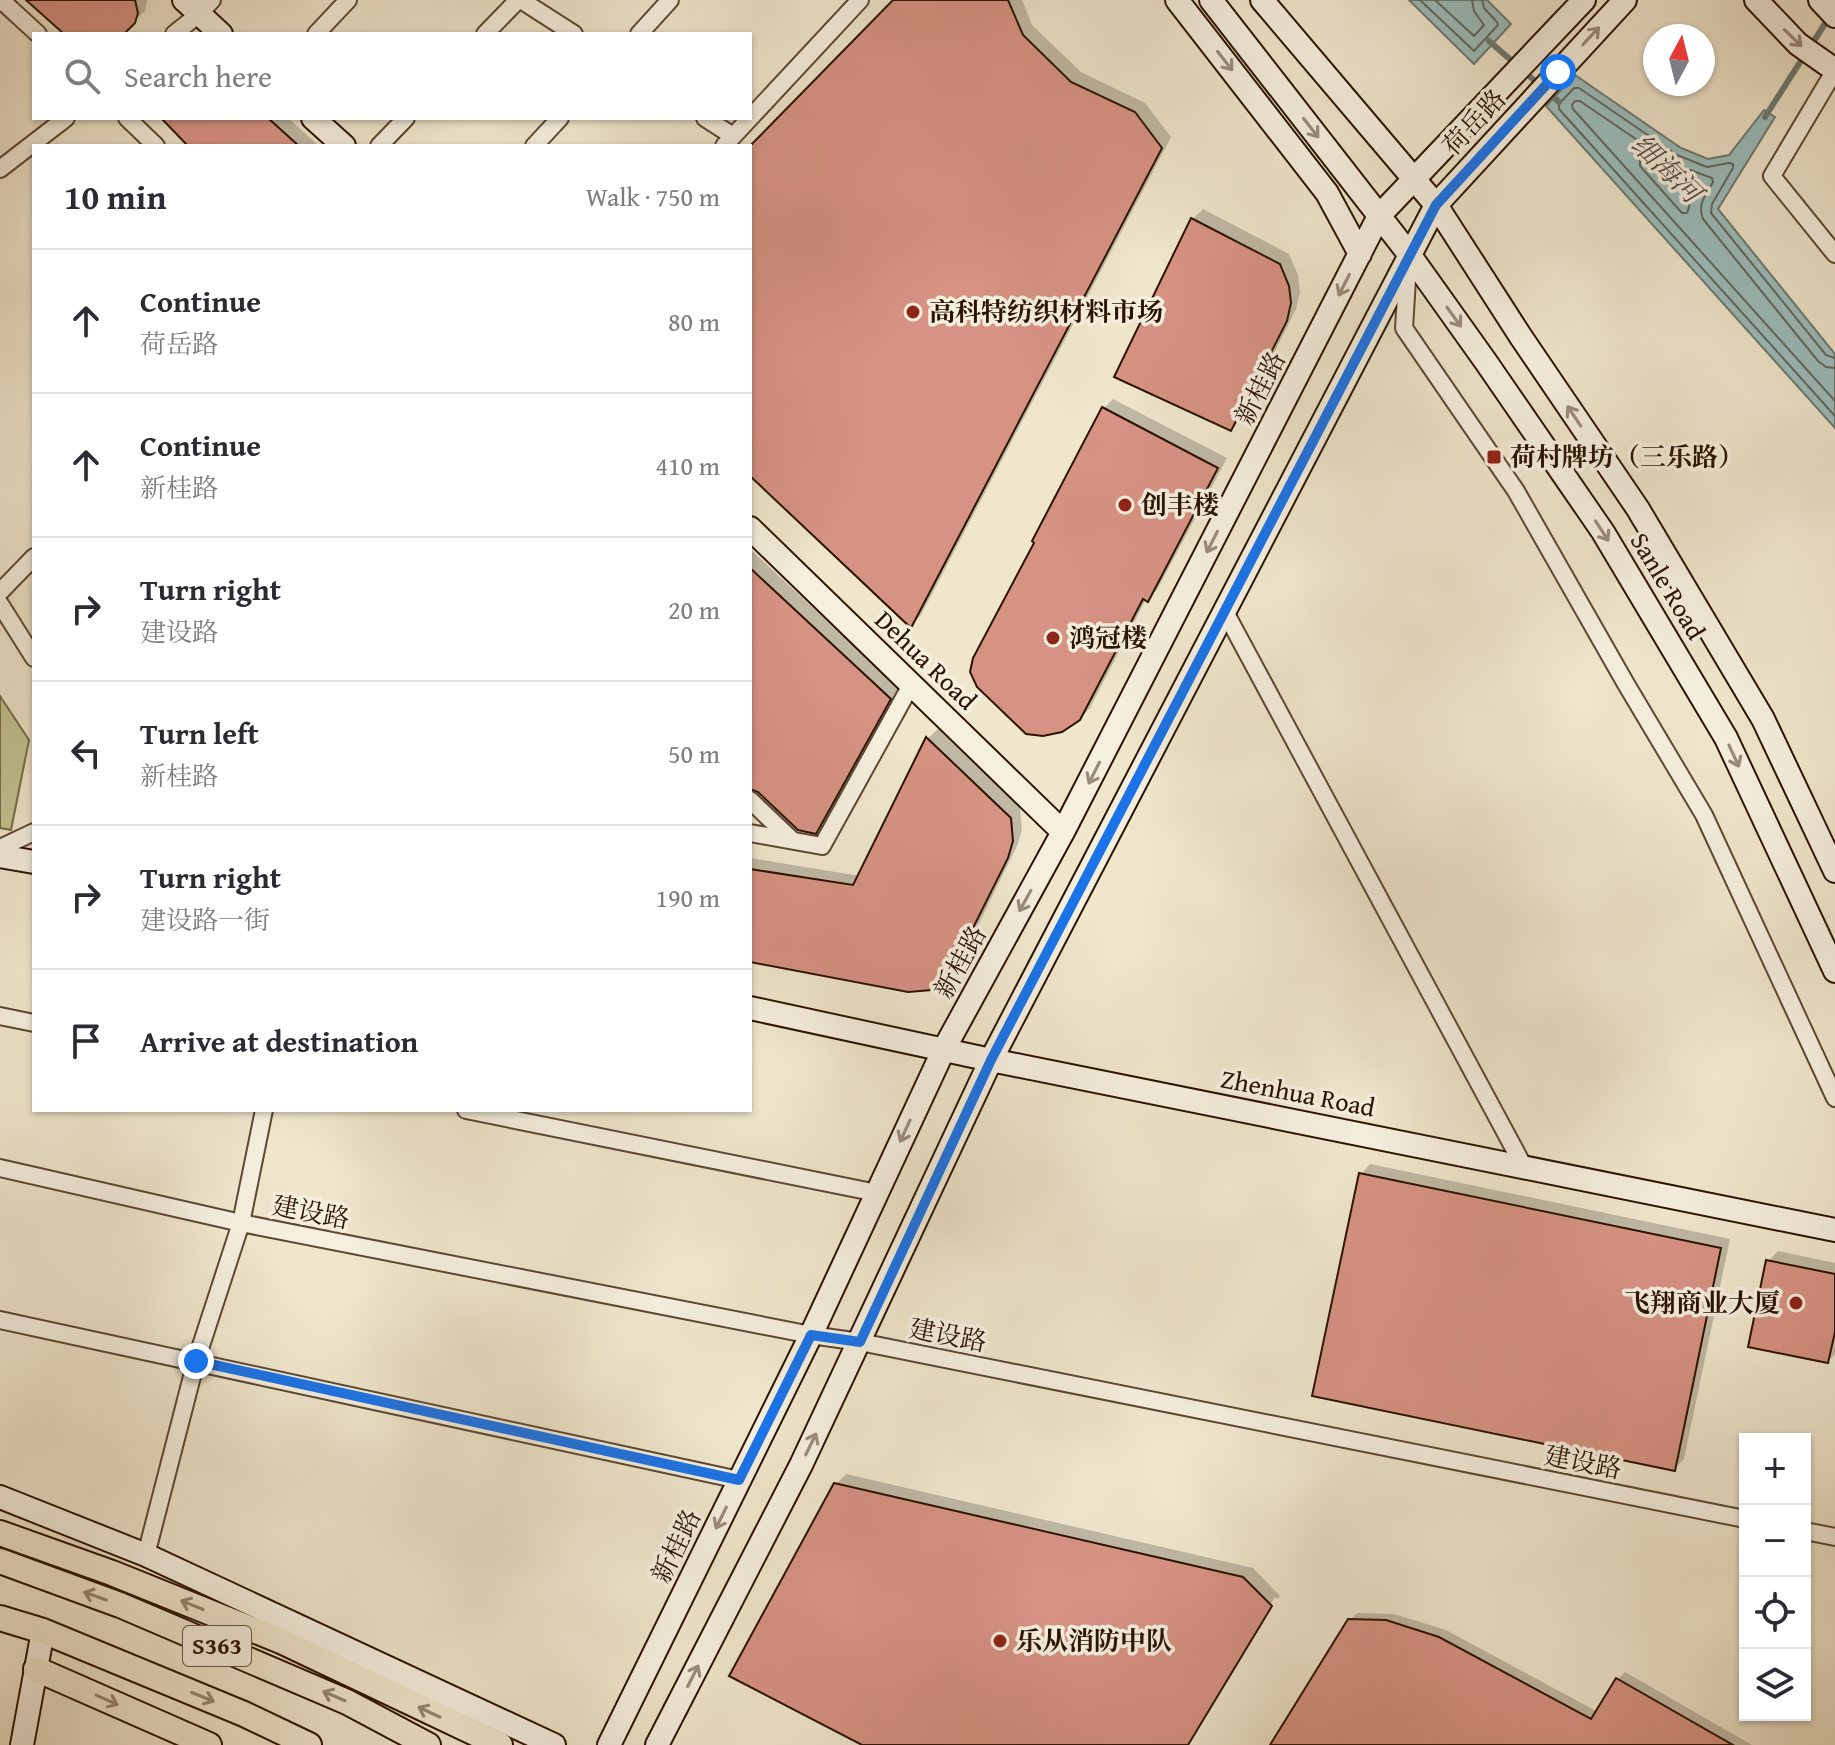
<!DOCTYPE html>
<meta charset="utf-8">
<style>
body{margin:0;font-family:"Gentium Book Plus","Noto Serif SC",serif;background:#f2f2f3;color:#2b2b33}
.controls{position:absolute;right:24px;bottom:24px;display:grid;overflow:hidden;border-radius:0px;box-shadow:0 2px 6px #0004}
.controls button{width:72px;height:72px;display:grid;place-items:center;padding:0;border:0;border-bottom:2px solid #e1e1e2;background:#fff;color:#2b2b33;font:40px sans-serif}
.compass{position:absolute;left:1643px;top:24px;width:72px;height:72px;border-radius:50%;background:#fff;box-shadow:0 2px 6px #0004;rotate:7deg}
.stop{position:absolute;width:24px;height:24px;margin:-18px;border:6px solid #1a73e8;border-radius:50%;background:#fff}
.stop.end{background:#1a73e8;border-color:#fff;box-shadow:0 2px 8px #0008}
.list{margin:0;padding:0;list-style:none}
h2{display:flex;justify-content:space-between;align-items:center;height:104px;margin:0;padding:0 32px;font-size:34px}
h2 small{font-size:26px;font-weight:400;color:#7c7c81}
.list li{display:grid;grid-template-columns:52px 1fr auto;gap:24px;align-items:center;box-sizing:border-box;height:144px;padding:0 32px;border-top:2px solid #e1e1e2}
.list b{display:block;font-size:30px;white-space:nowrap}
.list p{margin:0;font-size:26px;white-space:nowrap;color:#7c7c81}
.list em{font-size:26px;font-style:normal;color:#7c7c81}
.icon{flex:none;width:44px;height:44px;fill:none;stroke:currentColor;stroke-width:2;stroke-linecap:round;stroke-linejoin:round}
.map{position:relative;flex:none;width:1835px;height:1745px;overflow:hidden}
.search{position:absolute;background:#fff;box-shadow:0 2px 6px #0004;left:32px;top:32px;width:720px;height:88px;display:flex;align-items:center;gap:20px;box-sizing:border-box;padding:0 28px;border-radius:0px;color:#7c7c81;font-size:30px}
.panel{position:absolute;background:#fff;box-shadow:0 2px 6px #0004;left:32px;top:144px;width:720px;height:968px;border-radius:0px}
.map>svg:first-child{display:block}
.green{fill:#c1c392;stroke:#766b49;stroke-width:2}
.water{fill:#9bbebe;stroke:#6e7a72;stroke-width:2}
.shadow{fill:#0003}
.lines{fill:none;stroke-linecap:round;stroke-linejoin:round}
.shore{stroke:#63685f;stroke-width:2}
.stream{stroke:#6e7a72;stroke-width:6}
.building{fill:#d69283;stroke:#2b1300;stroke-width:2}
.street-casing{stroke:#5c4833;stroke-width:20}
.secondary-casing{stroke:#2b1300;stroke-width:26}
.primary-casing{stroke:#2b1300;stroke-width:28}
.street{stroke:#f5efde;stroke-width:16}
.secondary{stroke:#f5efde;stroke-width:22}
.primary{stroke:#efe6cc;stroke-width:24}
.oneway{stroke:#9a8c7a}
.oneway2{stroke:#978770}
.route{stroke:#1a73e8;stroke-width:10}
.poi-dot{fill:#8f2418;stroke:#f5efde;stroke-width:3}
.labels{text-anchor:middle;stroke-width:7;stroke-linejoin:round;paint-order:stroke}
.shield{fill:#f5efde;stroke:#685543;stroke-width:2}
.shield-label{font-size:24px;font-weight:bold;fill:#2b1300}
.street-label{font-size:26px;fill:#2b1300;stroke:#f5efde}
.poi-label{font-size:26px;font-weight:bold;fill:#2b1300;stroke:#f5efde;text-anchor:start}
.water-label{font-size:28px;font-style:italic;fill:#524f42;stroke:#f5efde}
</style>
<div class="map">
<svg width="1835" height="1745" viewBox="0 0 1835 1745">
<rect width="100%" height="100%" fill="#efe6cc"/>
<filter id="stains"><feTurbulence type="fractalNoise" baseFrequency=".0025" numOctaves="4"/><feColorMatrix values="0 0 0 0 .2 0 0 0 0 .09 0 0 0 0 .02 0 0 0 .5 -.17"/></filter>
<radialGradient id="worn" r=".72"><stop offset=".6" stop-color="#630" stop-opacity="0"/><stop offset="1" stop-color="#630" stop-opacity=".3"/></radialGradient>
<path class="green" d="M0,696L29,740L11,830L0,828Z"/>
<path class="water" d="M1409,0H1487L1511,24L1474,64Z
M1575,75L1681,148L1708,159L1729,155L1764,110L1775,117L1718,209L1835,354V428L1546,106Z"/>
<path class="shadow" d="M29,0H146L147,2L145,11L121,34H67Z
M896,0H1022L1032,25L1081,72L1145,103L1171,137L921,615L911,625L750,473V149Z
M163,118H288L319,146H191Z
M1203,209L1289,254L1298,275L1300,292L1296,309L1241,419L1231,429L1116,376L1193,219Z
M1113,399L1227,458L1157,590L1146,599L1090,708L1079,719L1104,408Z
M750,549L899,688L826,822L816,832L759,790L750,788Z
M938,729L1020,808L1022,830L1017,846L957,968L946,979L750,960V858L860,876L928,738Z
M1370,1164L1730,1239L1684,1459L1674,1469L1361,1174Z
M1778,1251L1835,1263V1354L1828,1361L1768,1261Z
M846,1474L1253,1568L1280,1596L1278,1599L1275,1597L1186,1745H866L836,1484Z
M1357,1613L1394,1614L1446,1630L1598,1712L1618,1679L1625,1672L1752,1745H1280L1349,1621Z"/>
<g class="lines">
<path class="shore" d="M1420,0L1474,51L1498,25L1497,22L1484,8L1482,0
M1435,0L1474,36L1484,25L1474,11L1472,0
M1640,160H1644L1665,174L1694,186C1694,189 1689,208 1687,213H1682L1640,166Z
M1835,358L1826,355L1711,213L1712,204L1733,168V164L1729,163L1707,167L1677,155L1579,88H1574L1559,104V109L1835,416
M1835,368L1826,367L1818,361L1703,219C1697,204 1706,195 1713,182L1712,178L1671,163L1580,101H1575L1572,105L1573,109L1835,401"/>
<path class="stream" d="M1489,41L1559,102
M1810,47L1830,16
M1765,117L1804,56"/>
</g>
<path class="building" d="M26,0H135L138,13L135,23L124,34H64Z
M893,0H1008L1023,35L1071,82L1135,112L1162,148L911,628L750,476V146Z
M161,118H268L299,146H188Z
M1191,218L1280,264L1289,286L1291,303L1287,321L1231,431L1114,377Z
M1102,407L1218,468L1148,602L1143,599L1080,720L1062,732L1043,736L1026,734L977,687L970,672L973,658L1034,543L1032,541Z
M750,568L891,699L816,834L798,830L758,792L750,789Z
M926,737L1011,818L1013,841L1008,858L947,980L932,990L908,992L750,962V869L853,885Z
M1359,1173L1721,1248L1675,1471L1312,1396Z
M1766,1260L1835,1274V1332L1828,1363L1748,1347Z
M834,1483L1243,1577L1272,1606L1188,1745H862L729,1676Z
M1348,1619L1386,1620L1439,1637L1591,1719L1616,1678L1733,1745H1270Z"/>
<g class="lines">
<g class="street-casing">
<path id="street" d="M1,0L38,34
M521,0L574,34
M174,34L199,14L212,0
M316,34L348,0
M485,34L518,0
M639,34L670,0
M1835,70L1772,176L1835,254
M127,118L156,146
M705,118L733,136
M379,146L406,118
M534,146L560,118
M724,146L860,0
M0,169L66,118
M1408,264L1404,328L1516,491L1626,684L1704,815L1835,1098
M0,592L34,557
M0,604L34,658
M1224,610L1524,1167
M750,800L792,840
M750,833L822,846L911,685
M0,848L34,832
M0,1016L34,1023
M466,1110L877,1193
M0,1168L241,1223L811,1335L860,1342L1745,1519
M0,1320L739,1480
M1805,1531L1835,1537
M146,1555L196,1361L241,1223L264,1110"/>
</g>
<g class="secondary-casing">
<path id="secondary" d="M184,0L221,34
M1177,0L1327,193L1360,254
M1211,0L1409,254L1486,362L1603,532L1726,738L1835,971
M1262,0L1436,205L1521,337L1638,509L1763,719L1835,871
M1756,0L1798,44L1835,70
M1820,0L1835,16
M313,118L344,146
M750,528L1063,832
M0,856L34,862
M750,1008L991,1060L1835,1230
M0,1497L146,1555L554,1745
M22,1745L43,1631
M609,1745L811,1335L944,1049L1063,832L1379,216L1584,0
M657,1745L801,1465L991,1060L1436,205L1625,0"/>
</g>
<g class="primary-casing">
<path id="primary" d="M0,1533L112,1573L281,1641L500,1745
M0,1561L120,1605L347,1702L428,1745
M0,1618L43,1631L244,1714L309,1745
M36,1669L209,1745"/>
</g>
<use href="#street" class="street"/>
<use href="#secondary" class="secondary"/>
<use href="#primary" class="primary"/>
</g>
<defs><path id="oneway-shaft" d="M-6 0H5M1.5-3L5.5 0L1.5 3" fill="none" stroke-width="1.6" stroke-linecap="round" stroke-linejoin="round" transform="scale(2)"/></defs>
<g class="oneway">
<use href="#oneway-shaft" transform="translate(1591 36) rotate(-47)"/>
<use href="#oneway-shaft" transform="translate(1793 38) rotate(44)"/>
<use href="#oneway-shaft" transform="translate(1225 61) rotate(52)"/>
<use href="#oneway-shaft" transform="translate(1311 128) rotate(52)"/>
<use href="#oneway-shaft" transform="translate(1344 285) rotate(117)"/>
<use href="#oneway-shaft" transform="translate(1454 317) rotate(54)"/>
<use href="#oneway-shaft" transform="translate(1574 416) rotate(-124)"/>
<use href="#oneway-shaft" transform="translate(1602 531) rotate(57)"/>
<use href="#oneway-shaft" transform="translate(1212 542) rotate(117)"/>
<use href="#oneway-shaft" transform="translate(1734 756) rotate(65)"/>
<use href="#oneway-shaft" transform="translate(1094 773) rotate(117)"/>
<use href="#oneway-shaft" transform="translate(1025 901) rotate(119)"/>
<use href="#oneway-shaft" transform="translate(905 1131) rotate(115)"/>
<use href="#oneway-shaft" transform="translate(811 1444) rotate(-64)"/>
<use href="#oneway-shaft" transform="translate(721 1518) rotate(116)"/>
<use href="#oneway-shaft" transform="translate(693 1676) rotate(-63)"/>
</g>
<g class="oneway2">
<use href="#oneway-shaft" transform="translate(95 1596) rotate(-160)"/>
<use href="#oneway-shaft" transform="translate(192 1605) rotate(-158)"/>
<use href="#oneway-shaft" transform="translate(334 1696) rotate(-157)"/>
<use href="#oneway-shaft" transform="translate(203 1697) rotate(22)"/>
<use href="#oneway-shaft" transform="translate(107 1700) rotate(24)"/>
<use href="#oneway-shaft" transform="translate(429 1712) rotate(-155)"/>
</g>
<g class="lines">
<path class="route" d="M196,1361L739,1480L811,1335L860,1342L991,1060L1436,205L1558,72"/>
</g>
<g class="poi-dot">
<circle cx="913" cy="312" r="8"/>
<rect x="1486" y="449" width="16" height="16" rx="4"/>
<circle cx="1125" cy="505" r="8"/>
<circle cx="1053" cy="638" r="8"/>
<circle cx="1796" cy="1303" r="8"/>
<circle cx="1000" cy="1641" r="8"/>
</g>
<g class="labels">
<rect class="shield" x="183" y="1626" width="68" height="40" rx="6"/>
<g class="shield-label">
<text x="217" y="1654">S363</text>
</g>
<g class="street-label">
<text transform="translate(1474 122) rotate(-47)" y="9">荷岳路</text>
<text transform="translate(1260 388) rotate(-63)" y="9">新桂路</text>
<text transform="translate(1668 586) rotate(59)" y="9">Sanle Road</text>
<text transform="translate(926 660) rotate(44)" y="9">Dehua Road</text>
<text transform="translate(960 962) rotate(-61)" y="9">新桂路</text>
<text transform="translate(1298 1093) rotate(11)" y="9">Zhenhua Road</text>
<text transform="translate(311 1212) rotate(11)" y="9">建设路</text>
<text transform="translate(948 1335) rotate(11)" y="9">建设路</text>
<text transform="translate(1583 1462) rotate(11)" y="9">建设路</text>
<text transform="translate(676 1546) rotate(-64)" y="9">新桂路</text>
</g>
<g class="poi-label">
<text x="929" y="321">高科特纺织材料市场</text>
<text x="1510" y="466">荷村牌坊（三乐路）</text>
<text x="1141" y="514">创丰楼</text>
<text x="1069" y="647">鸿冠楼</text>
<text x="1780" y="1312" text-anchor="end">飞翔商业大厦</text>
<text x="1016" y="1650">乐从消防中队</text>
</g>
<g class="water-label">
<text transform="translate(1667 168) rotate(44)" y="10">细海河</text>
</g>
</g>
<rect width="100%" height="100%" filter="url(#stains)"/>
<rect width="100%" height="100%" fill="url(#worn)"/>
</svg>
<div class="controls">
<button>+</button>
<button>−</button>
<button><svg class="icon" aria-label="locate" viewBox="0 0 24 24"><circle cx="12" cy="12" r="6"/><path d="M12 2v4M12 18v4M2 12h4M18 12h4"/></svg></button>
<button><svg class="icon" aria-label="layers" viewBox="0 0 24 24"><path d="M12 4l9 5-9 5-9-5zM3 14l9 5 9-5"/></svg></button>
</div>
<svg class="compass" viewBox="-18 -18 36 36"><path d="M0-13l5 13h-10z" fill="#e53935"/><path d="M0 13l5-13h-10z" fill="#7c7c81"/></svg>
<div class="stop" style="left:1558px;top:72px"></div>
<div class="stop end" style="left:196px;top:1361px"></div>
<div class="search"><svg class="icon" aria-label="search" viewBox="0 0 24 24"><circle cx="10" cy="10" r="6"/><path d="M15 15l6 6"/></svg>Search here</div>
<section class="panel">
<h2>10 min<small>Walk · 750 m</small></h2>
<ul class="list">
<li><svg class="icon" aria-label="ahead" viewBox="0 0 24 24"><path d="M12 20V5M6 11l6-6 6 6"/></svg><div><b>Continue</b><p>荷岳路</p></div><em>80 m</em></li>
<li><svg class="icon" aria-label="ahead" viewBox="0 0 24 24"><path d="M12 20V5M6 11l6-6 6 6"/></svg><div><b>Continue</b><p>新桂路</p></div><em>410 m</em></li>
<li><svg class="icon" aria-label="right" viewBox="0 0 24 24"><path d="M7 20v-9h11M14 6l5 5-5 5"/></svg><div><b>Turn right</b><p>建设路</p></div><em>20 m</em></li>
<li><svg class="icon" aria-label="left" viewBox="0 0 24 24"><path d="M17 20v-9H6M10 6l-5 5 5 5"/></svg><div><b>Turn left</b><p>新桂路</p></div><em>50 m</em></li>
<li><svg class="icon" aria-label="right" viewBox="0 0 24 24"><path d="M7 20v-9h11M14 6l5 5-5 5"/></svg><div><b>Turn right</b><p>建设路一街</p></div><em>190 m</em></li>
<li><svg class="icon" aria-label="arrive" viewBox="0 0 24 24"><path d="M6 21V4h12l-3 4 3 4H6"/></svg><div><b>Arrive at destination</b></div></li>
</ul>
</section>
</div>
